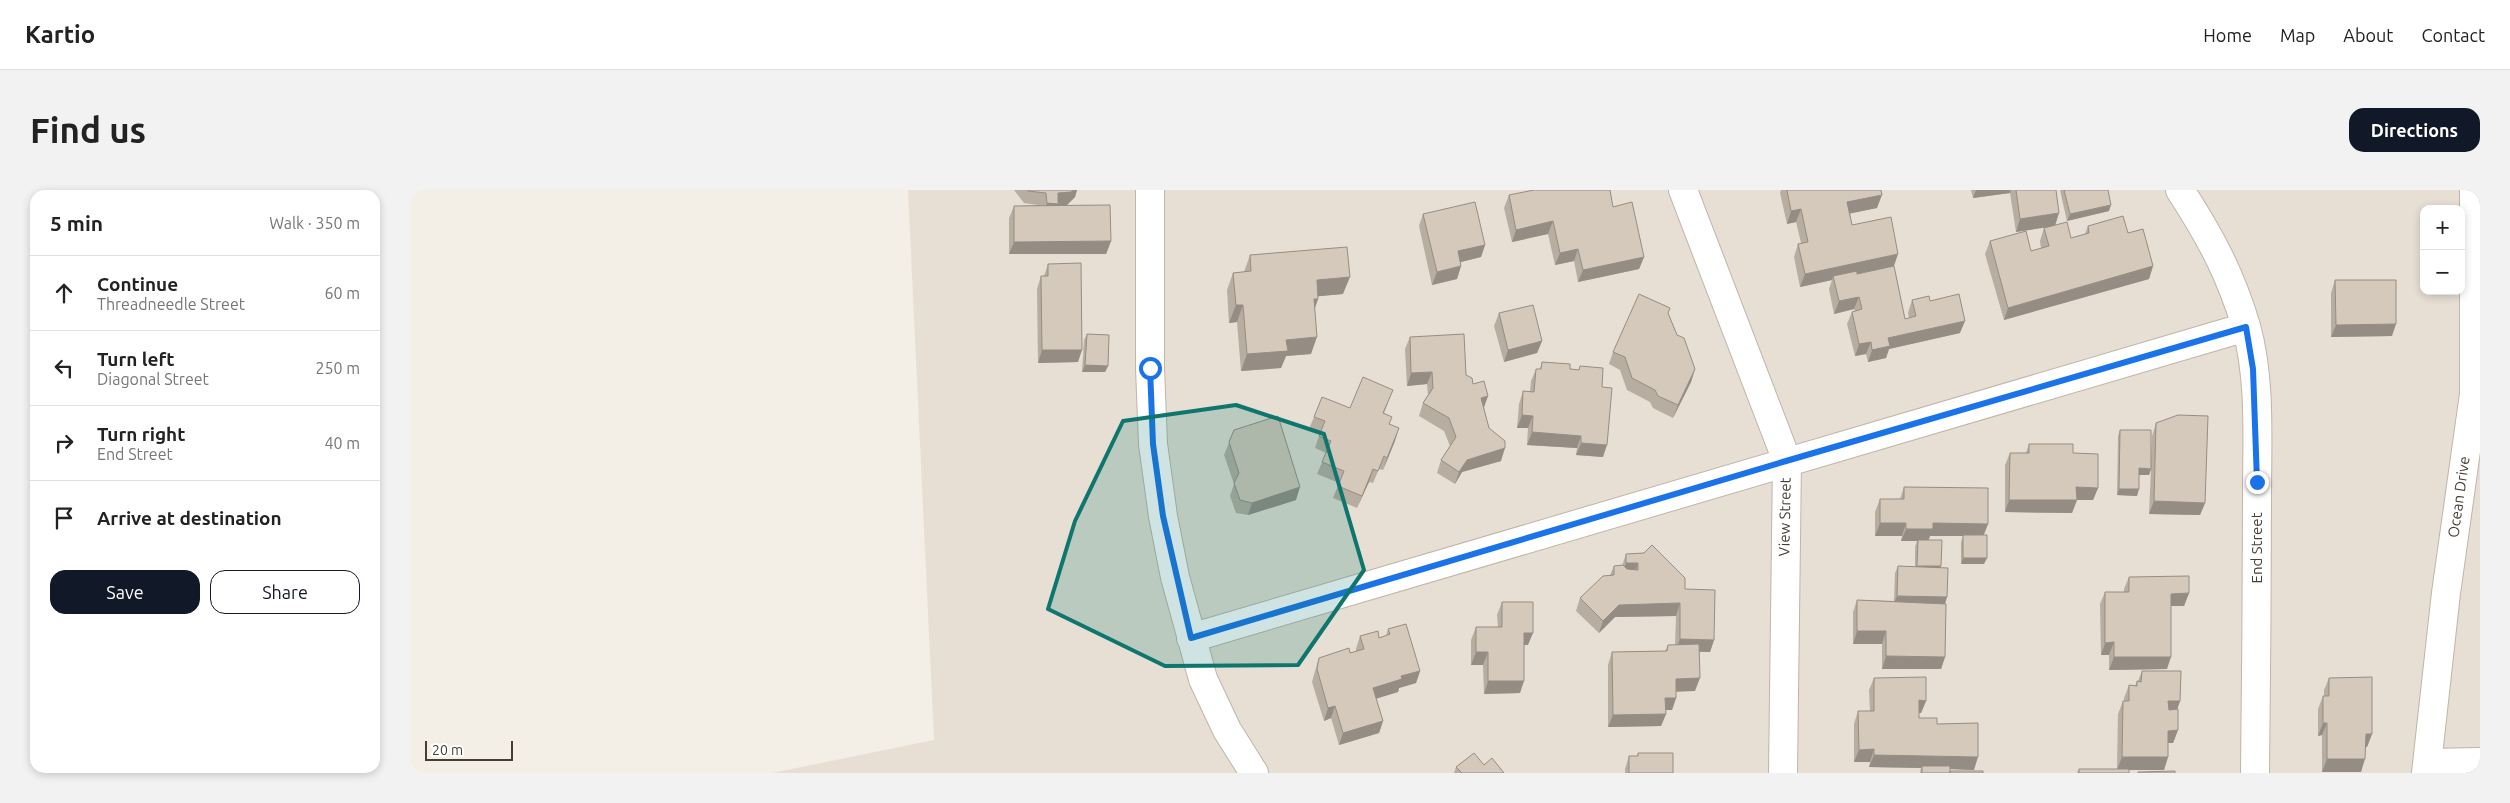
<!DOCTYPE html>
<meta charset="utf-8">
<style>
body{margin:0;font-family:Ubuntu,sans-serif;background:#f2f2f2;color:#222}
.controls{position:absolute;right:15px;top:15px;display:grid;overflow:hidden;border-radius:10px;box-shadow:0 2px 8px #0003}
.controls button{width:45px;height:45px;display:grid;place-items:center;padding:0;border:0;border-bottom:1px solid #e0e0e0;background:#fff;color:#222;font:25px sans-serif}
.scale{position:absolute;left:15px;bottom:12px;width:88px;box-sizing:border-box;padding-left:5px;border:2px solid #463e35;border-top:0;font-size:14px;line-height:18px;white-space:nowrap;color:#463e35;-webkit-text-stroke:4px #fff;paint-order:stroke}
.stop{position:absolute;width:15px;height:15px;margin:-11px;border:4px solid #1a73e8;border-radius:50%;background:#fff}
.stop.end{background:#1a73e8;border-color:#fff;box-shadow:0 1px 5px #0008}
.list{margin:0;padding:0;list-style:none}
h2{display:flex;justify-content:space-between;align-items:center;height:65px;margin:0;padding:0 20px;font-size:21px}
h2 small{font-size:16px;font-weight:400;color:#767676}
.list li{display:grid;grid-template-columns:32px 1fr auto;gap:15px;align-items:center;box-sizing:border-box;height:75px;padding:0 20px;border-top:1px solid #e0e0e0}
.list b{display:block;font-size:19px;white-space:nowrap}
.list p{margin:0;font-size:16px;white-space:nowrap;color:#767676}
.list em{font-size:16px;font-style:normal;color:#767676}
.actions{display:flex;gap:10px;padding:15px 20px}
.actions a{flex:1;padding:11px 0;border:1px solid #111827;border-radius:15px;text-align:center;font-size:18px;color:#111827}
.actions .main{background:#111827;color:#fff}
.icon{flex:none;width:28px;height:28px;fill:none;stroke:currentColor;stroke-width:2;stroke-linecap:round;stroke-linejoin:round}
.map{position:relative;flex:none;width:2070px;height:583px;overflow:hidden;border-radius:15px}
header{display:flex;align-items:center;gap:30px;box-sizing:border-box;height:70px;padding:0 25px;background:#fff;border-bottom:1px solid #e0e0e0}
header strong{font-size:24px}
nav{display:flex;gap:28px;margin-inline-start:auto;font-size:18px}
.intro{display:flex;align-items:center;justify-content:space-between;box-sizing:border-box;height:120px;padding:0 30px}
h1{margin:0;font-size:35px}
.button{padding:12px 22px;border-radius:15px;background:#111827;color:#fff;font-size:18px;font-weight:700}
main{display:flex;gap:30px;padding:0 30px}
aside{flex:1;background:#fff;border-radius:15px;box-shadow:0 2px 8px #0003}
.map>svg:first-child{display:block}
.residential{fill:#e7dfd4;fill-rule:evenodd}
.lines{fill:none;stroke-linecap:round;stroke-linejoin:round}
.minor-casing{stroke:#bfb5a8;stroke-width:30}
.minor{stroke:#fff;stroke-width:28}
.wall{fill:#b7ada1}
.shaded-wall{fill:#958d83}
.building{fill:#d5c9bb;stroke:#958d83}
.route{stroke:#1a73e8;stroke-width:6}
.marked{fill:#0f766e;fill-opacity:0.2;stroke:#0f766e;stroke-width:4;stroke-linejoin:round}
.labels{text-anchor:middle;stroke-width:4;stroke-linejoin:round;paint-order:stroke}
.street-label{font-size:15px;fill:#463e35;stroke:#fff}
</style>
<header>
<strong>Kartio</strong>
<nav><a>Home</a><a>Map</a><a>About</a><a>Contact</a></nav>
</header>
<div class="intro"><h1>Find us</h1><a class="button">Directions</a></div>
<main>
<aside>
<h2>5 min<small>Walk · 350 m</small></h2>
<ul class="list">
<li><svg class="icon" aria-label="ahead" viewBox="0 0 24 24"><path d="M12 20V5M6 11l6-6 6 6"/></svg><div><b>Continue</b><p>Threadneedle Street</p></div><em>60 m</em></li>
<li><svg class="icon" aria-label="left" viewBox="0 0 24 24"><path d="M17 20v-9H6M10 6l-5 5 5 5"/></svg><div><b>Turn left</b><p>Diagonal Street</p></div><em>250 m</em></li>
<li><svg class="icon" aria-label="right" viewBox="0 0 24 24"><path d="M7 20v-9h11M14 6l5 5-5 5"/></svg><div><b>Turn right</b><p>End Street</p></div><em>40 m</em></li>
<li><svg class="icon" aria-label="arrive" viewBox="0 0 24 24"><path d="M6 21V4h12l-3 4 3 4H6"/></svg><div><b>Arrive at destination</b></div></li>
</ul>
<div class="actions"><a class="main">Save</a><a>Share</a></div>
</aside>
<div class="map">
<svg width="2070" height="583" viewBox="0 0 2070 583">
<rect width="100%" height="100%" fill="#f3eee6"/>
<path class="residential" d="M498,0H2070V583H362L524,550ZM2014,19H2051V101H2014Z"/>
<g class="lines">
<g class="minor-casing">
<path id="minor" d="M740,0V178L743,254L753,326L765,387L793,489L817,540L844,583
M1273,0L1377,271L1373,583
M1770,0C1800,46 1820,83 1836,136C1851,189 1847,251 1847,306C1847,398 1846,491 1845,583
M781,448L1836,137
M2018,573L2070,572
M2016,583L2036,403L2064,204V0"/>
</g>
<use href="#minor" class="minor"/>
</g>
<path class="wall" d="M604,0H667L665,7L657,15L701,51L696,64H599V28L604,16L628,15L614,13Z
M1371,0H1471L1467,18L1440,23L1442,35L1484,76L1495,129L1499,128L1498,123L1502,110L1520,111L1550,143L1479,159L1476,168L1458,172L1456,164L1445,166L1437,134L1442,122L1445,121L1444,119L1424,124L1419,99L1422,90L1390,97L1384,67L1388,54L1391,53L1386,32L1377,34L1370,3Z
M1561,0H1645V35L1661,48L1675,44L1678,36L1718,43L1743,76L1739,89L1594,130L1575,64L1580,51L1621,61L1631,58L1630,51L1634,38L1642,36L1606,42L1600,3L1563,8Z
M1650,0H1698L1699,21L1657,31Z
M1099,5L1203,17L1234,67L1229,79L1168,92L1164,71L1145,75L1138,44L1102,52L1094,18Z
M1013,24L1075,55L1071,67L1050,72L1051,76L1047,89L1022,95L1009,36Z
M840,65L933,104L908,106V109L905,118L901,164L876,166L871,178L831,181L827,132L819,133L817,100L823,83L834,82Z
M638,74L668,172L628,173L627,99L631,86H634Z
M1925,90L1982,146L1921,147V103Z
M1089,123L1132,151L1127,163L1094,172L1084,136Z
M1258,123L1267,145L1285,179L1281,192L1263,228L1243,218L1240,212L1217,200L1210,180L1199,174L1203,162Z
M677,144L698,176L695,182H672L674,150Z
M1000,147L1056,185L1063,194L1078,206L1074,218L1079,238L1091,271L1052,282L1045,294L1027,283L1031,270L1040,256L1034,241L1009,226L1013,213L1018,205L1017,194L997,196L995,159Z
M1132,172L1160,179L1169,180L1170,176L1192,197L1193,267L1166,265L1167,258L1117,255L1118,238H1107L1109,214L1113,201L1120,202L1121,191L1126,179H1130Z
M978,213L974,223L980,234L985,251L973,280L969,279L963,293L959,292L947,318L923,308L929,293L907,284L916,263L905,258L910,243L899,239L904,227L940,218Z
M1746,233L1795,313L1790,325L1739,324L1741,279L1739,285H1729L1727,306L1707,305L1708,246L1710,240L1741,272L1742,246Z
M824,240L886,310L838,325L826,323L820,306L824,294L814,265Z
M1619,254L1663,263L1688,298L1683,310H1667L1662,323L1595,322V275L1600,263H1616Z
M1494,297L1578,334L1574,345V374H1551V352L1553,346H1520L1519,350L1531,377L1535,414V467L1531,479H1472V454H1443V422L1447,410L1484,411L1485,383L1488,376L1505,377V357L1507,351H1491L1492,346H1465V322L1470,309H1490Z
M1216,364L1275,399L1304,450L1300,462H1289L1285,501H1266V508L1262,520H1256V524L1251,536L1198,537V475L1202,462L1255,461L1258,455H1265L1266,426L1205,427L1189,443L1166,421L1170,408L1200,385L1204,376H1212Z
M1719,387L1779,403L1774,416H1761L1757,479L1699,480V465H1691L1690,414L1695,402H1714V399Z
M1092,412L1118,455H1114L1110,503L1074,504L1073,475H1061V450L1066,437H1088L1087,425Z
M978,439L1010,481L1006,493L989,498L988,502L966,508L973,531L969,543L929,555L921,528L914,531L902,492L905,481L909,468L940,463L946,461V459L950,446L969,448L976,446Z
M1732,481L1770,511L1767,519L1768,540L1763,553H1758V567L1754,580H1719V583H1667L1669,579H1707L1708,524L1713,511H1714V508L1719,495L1725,496L1727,491H1728Z
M1464,488L1516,511L1511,523H1509V528L1527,534L1564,580L1540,579V581L1573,583H1510L1511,578L1459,577L1460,572H1444V534L1448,521H1460L1459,500Z
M1919,488L1962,544L1957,557H1956L1951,582H1912V545L1908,546V519L1913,506H1914V500Z
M1228,563L1263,583H1215V579L1219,566H1227Z
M1074,575L1094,583H1044L1046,577Z"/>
<path class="shaded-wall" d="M664,0H667L665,7L657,15L632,26L637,13L648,3Z
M1566,0H1601L1600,3L1563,8Z
M1472,5L1467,18L1433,25L1437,12Z
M1701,15L1699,21L1657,31L1660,24Z
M1391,19L1386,32L1377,34L1381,21Z
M1649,23L1645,36L1606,42L1610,29Z
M1143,31L1138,44L1102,52L1106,40Z
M701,51L696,64H599L604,52Z
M1075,55L1071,67L1043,74L1048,61Z
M1168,59L1164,71L1145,75L1150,63Z
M1488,64L1484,76L1424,89L1423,86L1422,90L1390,97L1395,84Z
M1234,67L1229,79L1168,92L1173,80Z
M1051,76L1047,89L1022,95L1027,82Z
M1743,76L1739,89L1594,130L1598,118Z
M940,87L933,104L901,107L907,90Z
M1449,107L1444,119L1424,124L1429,111Z
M904,109H908L902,126Z
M826,115H833L827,132L819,133Z
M1555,131L1550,143L1479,159L1476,168L1458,172L1462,160L1478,148Z
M1986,134L1982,146L1921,147L1926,135Z
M907,147L901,164L876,166L871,178L831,181L837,164L876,150Z
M1132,151L1127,163L1094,172L1098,160Z
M1461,152L1456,164L1445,166L1449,154Z
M632,160H672L668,172L628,173Z
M675,175L698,176L695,182H672Z
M1285,179L1281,192L1263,228L1268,215Z
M1022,182L1017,194L997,196L1001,183Z
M1078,206L1073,219L1071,208Z
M1112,225L1123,226L1118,238H1107Z
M989,238L985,251L973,280L977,268Z
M1122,242L1171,246L1167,258L1117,255Z
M1171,253L1197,255L1193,267L1166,265Z
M1095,258L1091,271L1052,282L1045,294L1049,282L1057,270Z
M1729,278L1741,279L1739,285H1727Z
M963,279L959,292L947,318L952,306Z
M890,297L886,310L838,325L842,313Z
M1666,297L1688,298L1683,310H1662Z
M1709,299H1729L1727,306L1707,305Z
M1599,310H1667L1662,323L1595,322Z
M1744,311L1795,313L1790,325L1739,324Z
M1470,333H1496L1492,346H1465Z
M1523,333L1578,334L1573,346H1520L1518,351H1491L1496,339Z
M1553,368H1577L1574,374H1551Z
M1216,373H1228L1224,386H1211Z
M1507,376H1531L1529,382H1505Z
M1779,403L1774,416H1756L1761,404Z
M1487,406L1537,407L1535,414L1484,413Z
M1270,413L1266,426L1205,427L1189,443L1193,431L1209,415Z
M1447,441H1476L1472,454H1443Z
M1114,443H1123L1118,455H1110Z
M1270,449L1304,450L1300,462L1265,461Z
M1704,452L1699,465H1691L1695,453Z
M1066,462H1078L1073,475H1061Z
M1476,466L1535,467L1531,479H1472Z
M1704,467H1761L1757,479L1699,480Z
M1010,481L1006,493L989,498L988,502L959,511L963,498L991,486Z
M1290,488L1285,501L1261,502L1266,489Z
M1078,491H1114L1110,503L1074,504Z
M1255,508H1266L1262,520H1251Z
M1509,510L1516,511L1511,523H1505Z
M1758,511H1770L1766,523H1754Z
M925,516L921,528L914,531L918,518Z
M1256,524L1251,536L1198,537L1203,525Z
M973,531L969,543L929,555L933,543Z
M1913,533H1917L1912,545L1908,546Z
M1768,540L1763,553H1754L1758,541Z
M1956,544H1962L1957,557H1951Z
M1464,559L1460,572H1444L1449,560Z
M1464,565L1568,567L1564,580L1512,578V576L1511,578L1459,577Z
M1712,567H1758L1754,580H1707Z
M1917,569H1955L1951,582H1912Z"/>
<path class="building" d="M618,0H664L661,2L648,3V14L637,13L636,3L618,1Z
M1124,0H1200L1203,17L1222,12L1234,67L1173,80L1168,59L1150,63L1143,31L1106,40L1099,5Z
M1377,0H1471L1472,5L1437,12L1442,35L1481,27L1488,64L1395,84L1388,54L1398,52L1391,19L1381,21Z
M1606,0H1646L1649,23L1610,29Z
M1654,0H1698L1701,15L1660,24Z
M1065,12L1075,55L1048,61L1051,76L1027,82L1013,24Z
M700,15L701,51L604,52V16Z
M1713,26L1718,43L1733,39L1743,76L1598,118L1580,51L1616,41L1621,61L1639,56L1634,38L1657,32L1661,48L1679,43L1678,36Z
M937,57L940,87L907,90L908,109H904L907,147L876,150L878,161L837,164L833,115H826L823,83L841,81L840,65Z
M671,73L672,160H632L631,86H638V74Z
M1484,76L1495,129L1506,126L1502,110L1519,106L1520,111L1549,104L1555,131L1478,148L1480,156L1462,160L1461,152L1449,154L1442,122L1452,119L1449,107L1429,111L1423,86L1447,81V84Z
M1925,90H1986V134L1926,135Z
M1229,104L1260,118L1258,123L1267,145L1274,148L1285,179L1268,215L1248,206L1245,200L1222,188L1215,167L1203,162Z
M1123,115L1132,151L1098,160L1089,123Z
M677,144L699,145L698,176L675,175Z
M1054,144L1056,185L1062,188L1063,194L1074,191L1078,206L1071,208L1079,238L1095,251V258L1057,270L1049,282L1031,270L1046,247L1039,228L1013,213L1023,198L1022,182L1001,183L1000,147Z
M1132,172L1160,174V179L1169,180L1170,176L1193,178L1192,197L1202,198L1197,255L1171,253V246L1122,242L1123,226L1112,225L1113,201L1124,202L1126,179H1131Z
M953,187L983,200L973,223L982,227L979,234L989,238L977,268L974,266L968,281L963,279L952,306L928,296L934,281L912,272L921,251L909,246L915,231L904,227L912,207L940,218Z
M1768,225L1798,226L1795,313L1744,311L1746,233Z
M868,226L890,297L842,313L830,310L824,293L829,283L819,252L824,240Z
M1710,240H1741V279L1729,278V299H1709Z
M1619,254H1663V263L1688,264V298L1666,297L1667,310H1599L1600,263H1619Z
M1494,297L1578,298V334L1523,333V339H1496V333H1470V309H1494Z
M1553,345H1577V368H1553Z
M1508,350H1532L1531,376H1507Z
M1242,355L1275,388V399L1305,400L1304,450L1270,449V413L1209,415L1193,431L1170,408L1193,386L1204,385V376L1213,375L1217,379L1228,380V373H1216V364L1234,363Z
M1488,376L1538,378L1537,407L1487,406Z
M1779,386V403L1761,404V467H1704V452L1695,453V402H1719V387Z
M1447,410L1536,414L1535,467L1476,466V441H1447Z
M1092,412H1123V443H1114V491H1078V462H1066V437H1092Z
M996,434L1010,481L991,486L992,489L963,498L973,531L933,543L925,516L918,518L907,479L909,468L939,458L940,463L954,459L950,446L968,441L969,448L980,444L978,439Z
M1289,454L1290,488L1266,489V508H1255L1256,524L1203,525L1202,462L1257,461L1258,455Z
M1732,481H1771L1770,511H1758L1759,520L1768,519V540L1758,541V567H1712L1713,511H1719V495L1727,496V491L1731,492Z
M1516,487V511L1509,510V528H1527V534L1568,533V567L1464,565V559L1449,560L1448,521H1464V488Z
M1962,487V544H1956L1955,569H1917V533H1913V506H1919V488Z
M1064,563L1074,575L1082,568L1094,583H1052L1046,577Z
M1228,563H1263V583H1219V566H1228Z
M1512,576H1540V583H1512Z
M1669,579H1719V583H1669Z
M1540,581H1573V583H1540Z
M1765,581V583H1728V582Z"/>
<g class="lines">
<path class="route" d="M740,178L743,254L753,326L781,448L1376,271L1836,137L1843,179L1847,292"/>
</g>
<path class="marked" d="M826,215L914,244L954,380L888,475L755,476L638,419L665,331L713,231Z"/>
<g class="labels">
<g class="street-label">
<text transform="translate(2049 307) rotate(-82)" y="5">Ocean Drive</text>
<text transform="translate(1375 327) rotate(-89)" y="5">View Street</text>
<text transform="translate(1847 358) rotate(-90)" y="5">End Street</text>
</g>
</g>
</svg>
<div class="controls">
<button>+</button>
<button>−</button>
</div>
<div class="scale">20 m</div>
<div class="stop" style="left:740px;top:178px"></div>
<div class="stop end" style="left:1847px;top:292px"></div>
</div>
</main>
